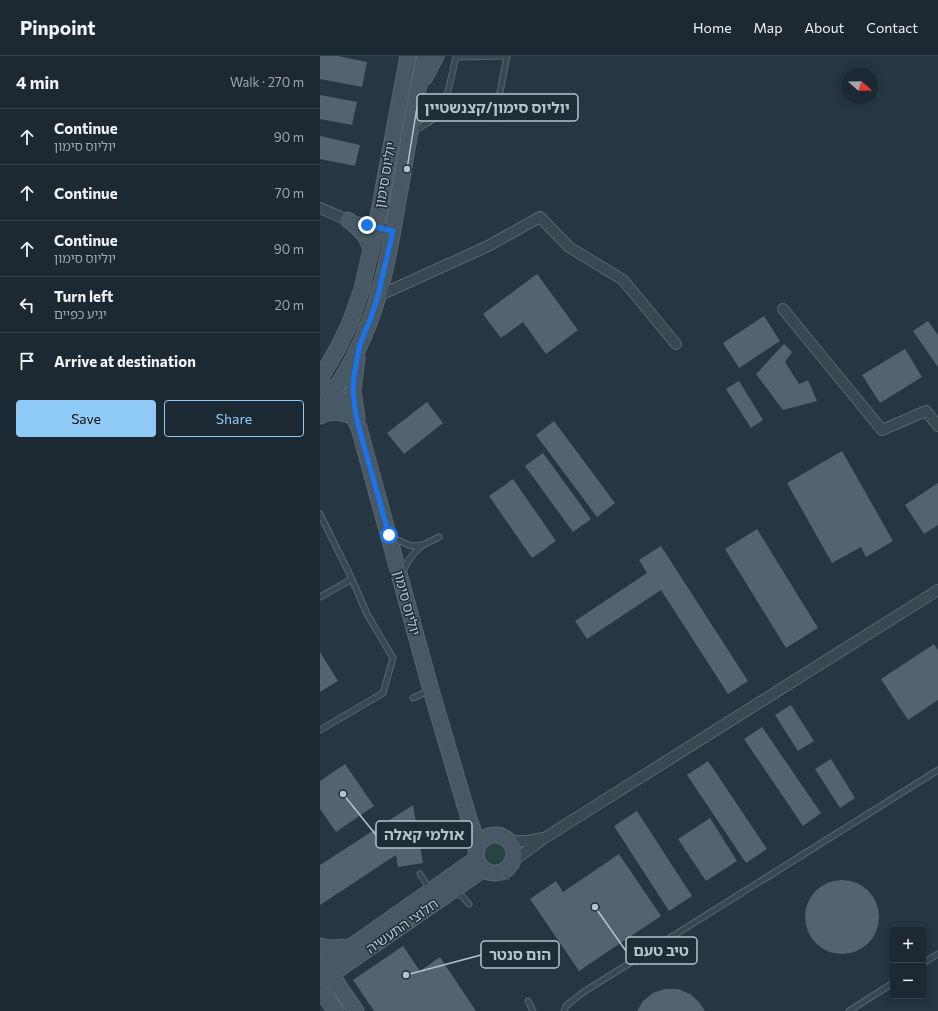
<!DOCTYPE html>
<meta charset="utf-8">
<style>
body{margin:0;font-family:Commissioner,"Noto Sans Hebrew",sans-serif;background:#25313a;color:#f1f3f6}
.controls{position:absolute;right:12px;bottom:12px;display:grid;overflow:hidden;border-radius:4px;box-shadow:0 2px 10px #0003}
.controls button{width:36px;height:36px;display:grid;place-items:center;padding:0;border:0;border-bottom:1px solid #3a454d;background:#1c2932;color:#f1f3f6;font:20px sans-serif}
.compass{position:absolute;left:522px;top:12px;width:36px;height:36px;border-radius:50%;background:#1c2932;box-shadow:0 2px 10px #0003;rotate:110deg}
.stop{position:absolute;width:12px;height:12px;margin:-9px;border:3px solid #1a73e8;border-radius:50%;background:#fff}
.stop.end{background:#1a73e8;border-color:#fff;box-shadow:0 1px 4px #0008}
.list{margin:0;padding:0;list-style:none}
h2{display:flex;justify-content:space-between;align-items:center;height:52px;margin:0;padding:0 16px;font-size:17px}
h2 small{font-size:13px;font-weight:400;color:#a0a6ac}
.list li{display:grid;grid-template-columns:26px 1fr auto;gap:12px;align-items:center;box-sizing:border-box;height:56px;padding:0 16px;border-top:1px solid #3a454d}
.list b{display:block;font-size:15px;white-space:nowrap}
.list p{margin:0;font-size:13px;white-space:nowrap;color:#a0a6ac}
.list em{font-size:13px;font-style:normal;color:#a0a6ac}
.actions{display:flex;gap:8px;padding:12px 16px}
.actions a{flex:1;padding:9px 0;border:1px solid #90cbf8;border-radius:4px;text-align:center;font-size:14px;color:#90cbf8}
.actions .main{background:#90cbf8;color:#111}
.icon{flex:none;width:22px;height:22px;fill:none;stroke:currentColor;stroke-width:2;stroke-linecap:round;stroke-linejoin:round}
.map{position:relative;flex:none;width:618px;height:955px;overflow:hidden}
header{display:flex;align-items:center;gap:24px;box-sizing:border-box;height:56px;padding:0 20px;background:#1c2932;border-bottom:1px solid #3a454d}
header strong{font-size:19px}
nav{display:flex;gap:22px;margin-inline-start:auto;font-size:14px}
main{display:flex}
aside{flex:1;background:#1c2932}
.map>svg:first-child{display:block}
.green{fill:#284341}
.building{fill:#51646f}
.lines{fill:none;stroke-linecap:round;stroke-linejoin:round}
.lane-casing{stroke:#58666f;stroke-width:7}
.street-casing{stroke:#58666f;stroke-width:12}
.secondary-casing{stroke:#58666f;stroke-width:17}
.lane{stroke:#3a4851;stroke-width:5}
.street{stroke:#3a4851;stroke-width:10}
.secondary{stroke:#485864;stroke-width:15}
.route{stroke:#1a73e8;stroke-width:5}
.labels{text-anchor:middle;stroke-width:3;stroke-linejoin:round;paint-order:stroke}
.street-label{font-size:14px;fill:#b7c3cb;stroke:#1f2d37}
.leader{fill:none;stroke:#b7c3cb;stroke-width:1.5}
.callout-dot{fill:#b7c3cb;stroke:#1f2d37;stroke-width:1.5}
.callout{fill:#1f2d37;stroke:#b7c3cb;stroke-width:1.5}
.callout-label{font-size:15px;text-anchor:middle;font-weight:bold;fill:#b7c3cb}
</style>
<header>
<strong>Pinpoint</strong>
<nav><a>Home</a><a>Map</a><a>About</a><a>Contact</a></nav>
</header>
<main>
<aside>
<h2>4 min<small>Walk · 270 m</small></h2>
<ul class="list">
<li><svg class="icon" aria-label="ahead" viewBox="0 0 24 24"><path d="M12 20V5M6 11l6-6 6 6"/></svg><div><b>Continue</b><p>יוליוס סימון</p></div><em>90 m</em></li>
<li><svg class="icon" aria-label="ahead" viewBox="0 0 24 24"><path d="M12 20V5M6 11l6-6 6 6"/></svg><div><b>Continue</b></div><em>70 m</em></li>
<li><svg class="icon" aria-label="ahead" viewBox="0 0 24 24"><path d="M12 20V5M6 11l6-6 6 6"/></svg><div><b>Continue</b><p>יוליוס סימון</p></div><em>90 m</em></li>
<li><svg class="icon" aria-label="left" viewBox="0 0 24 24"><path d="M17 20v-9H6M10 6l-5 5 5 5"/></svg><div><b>Turn left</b><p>יגיע כפיים</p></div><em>20 m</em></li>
<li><svg class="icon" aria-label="arrive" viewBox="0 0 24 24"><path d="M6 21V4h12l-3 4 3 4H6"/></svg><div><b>Arrive at destination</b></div></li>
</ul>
<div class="actions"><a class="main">Save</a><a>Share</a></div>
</aside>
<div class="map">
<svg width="618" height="955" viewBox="0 0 618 955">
<rect width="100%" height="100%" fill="#263742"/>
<path class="green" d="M163 798a12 12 0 1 1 24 0a12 12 0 1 1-24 0Z"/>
<path class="building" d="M0,0H18L47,6L42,31L0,23Z
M0,39L37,46L32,69L0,63Z
M0,80L40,89L35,110L0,103Z
M217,218L258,274L226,298L203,266L181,282L163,258Z
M444,260L460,285L419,312L403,287Z
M608,265L618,279V311L593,275Z
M464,288L472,296L465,306L479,328L488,324L497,345L463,354L436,318Z
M585,293L602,321L560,347L542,319Z
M419,325L443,364L431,372L406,333Z
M107,346L123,367L84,398L67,377Z
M234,365L295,447L277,461L216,379Z
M522,395L573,485L546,501L541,491L512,507L467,427Z
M223,397L271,463L253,476L205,410Z
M193,423L236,485L212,502L169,440Z
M618,427V469L604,478L585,449Z
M437,473L498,572L466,592L405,493Z
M341,490L428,625L408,638L341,534L267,583L255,565L327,517L319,504Z
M614,588L618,594V644L588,664L561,623Z
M0,596L18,625L0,636Z
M471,649L494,685L478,695L455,659Z
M442,671L501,757L483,770L424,683Z
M511,703L535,742L520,752L495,713Z
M388,705L447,793L426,807L367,719Z
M25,708L54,750L16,776L0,753V725Z
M93,749L103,807L78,811L76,799L0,849V809Z
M317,755L372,840L349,855L294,770Z
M390,762L417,805L386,825L358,783Z
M299,798L341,860L259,915L210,843L236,825L243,836Z
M485 861a37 37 0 1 1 74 0a37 37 0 1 1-74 0Z
M83,890L100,915L120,901L156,955H54L33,924Z
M345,933H358L370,938L379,946L385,955H317L323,945L333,937Z"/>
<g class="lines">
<g class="lane-casing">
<path id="lane" d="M123,57L175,62L187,0
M94,75L123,57L136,1L187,0
M0,458L32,523L47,558L73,602L63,637L0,674
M73,482L91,490L103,489C94,496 86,505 83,517
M103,489L119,481
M0,541L32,523
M93,642L110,634
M184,815L187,820
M100,818L110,834
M133,837L142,840L149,848
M603,907L618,898
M208,945L213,955
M244,955L246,950L262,937L618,714
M529,955L573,927"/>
</g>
<g class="street-casing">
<path id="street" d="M0,152L28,164L73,175
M58,240L168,190L220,161L249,191L303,224L356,288
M463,253L562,374L606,355L618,370
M190,785H208L223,782
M193,805L226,781L618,534"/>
</g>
<g class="secondary-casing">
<path id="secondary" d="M105,21L116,0
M28,164C40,173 48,180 51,195
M37,302L33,335L37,362
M0,323L18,292L30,267L42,233L56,171L88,0
M0,326C18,341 30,351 39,372L111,634L149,763L158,788
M0,354C22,326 40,293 52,259C67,217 73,172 81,128C88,85 96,43 105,0
M0,360C10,354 25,356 35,362
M156 798a19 19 0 1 1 38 0a19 19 0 1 1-38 0Z
M0,890L10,892L29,891
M0,910L35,888L156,803
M6,911L36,955
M0,926L164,813
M0,934L16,955"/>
</g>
<use href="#lane" class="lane"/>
<use href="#street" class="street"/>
<use href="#secondary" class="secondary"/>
</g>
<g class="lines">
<path class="route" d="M47,169L73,175L58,240L52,259L40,288L34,319L33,335L35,353L39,372L69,479"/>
</g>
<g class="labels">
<g class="street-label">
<text transform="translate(65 119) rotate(-80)" y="5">יוליוס סימון</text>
<text transform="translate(87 547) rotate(75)" y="5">יוליוס סימון</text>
<text transform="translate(82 870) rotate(-35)" y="5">חלוצי התעשיה</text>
</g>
</g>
<path class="leader" d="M87 113L97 51M23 738L56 779M275 851L306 895M86 919L161 899"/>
<g class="callout-dot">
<circle cx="87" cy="113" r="4"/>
<circle cx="23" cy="738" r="4"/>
<circle cx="275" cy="851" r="4"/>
<circle cx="86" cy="919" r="4"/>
</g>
<g class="callout">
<rect x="97" y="38" width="161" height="27" rx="4"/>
<rect x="56" y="765" width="96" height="27" rx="4"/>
<rect x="306" y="881" width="71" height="27" rx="4"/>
<rect x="161" y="885" width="78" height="27" rx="4"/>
</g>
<g class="callout-label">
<text x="177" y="57">יוליוס סימון/קצנשטיין</text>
<text x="104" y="784">אולמי קאלה</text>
<text x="341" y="900">טיב טעם</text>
<text x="200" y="904">הום סנטר</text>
</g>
</svg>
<div class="controls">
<button>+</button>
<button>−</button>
</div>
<svg class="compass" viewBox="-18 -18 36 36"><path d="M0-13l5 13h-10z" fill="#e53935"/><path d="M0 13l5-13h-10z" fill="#a0a6ac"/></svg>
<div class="stop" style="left:69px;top:479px"></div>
<div class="stop end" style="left:47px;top:169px"></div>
</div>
</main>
